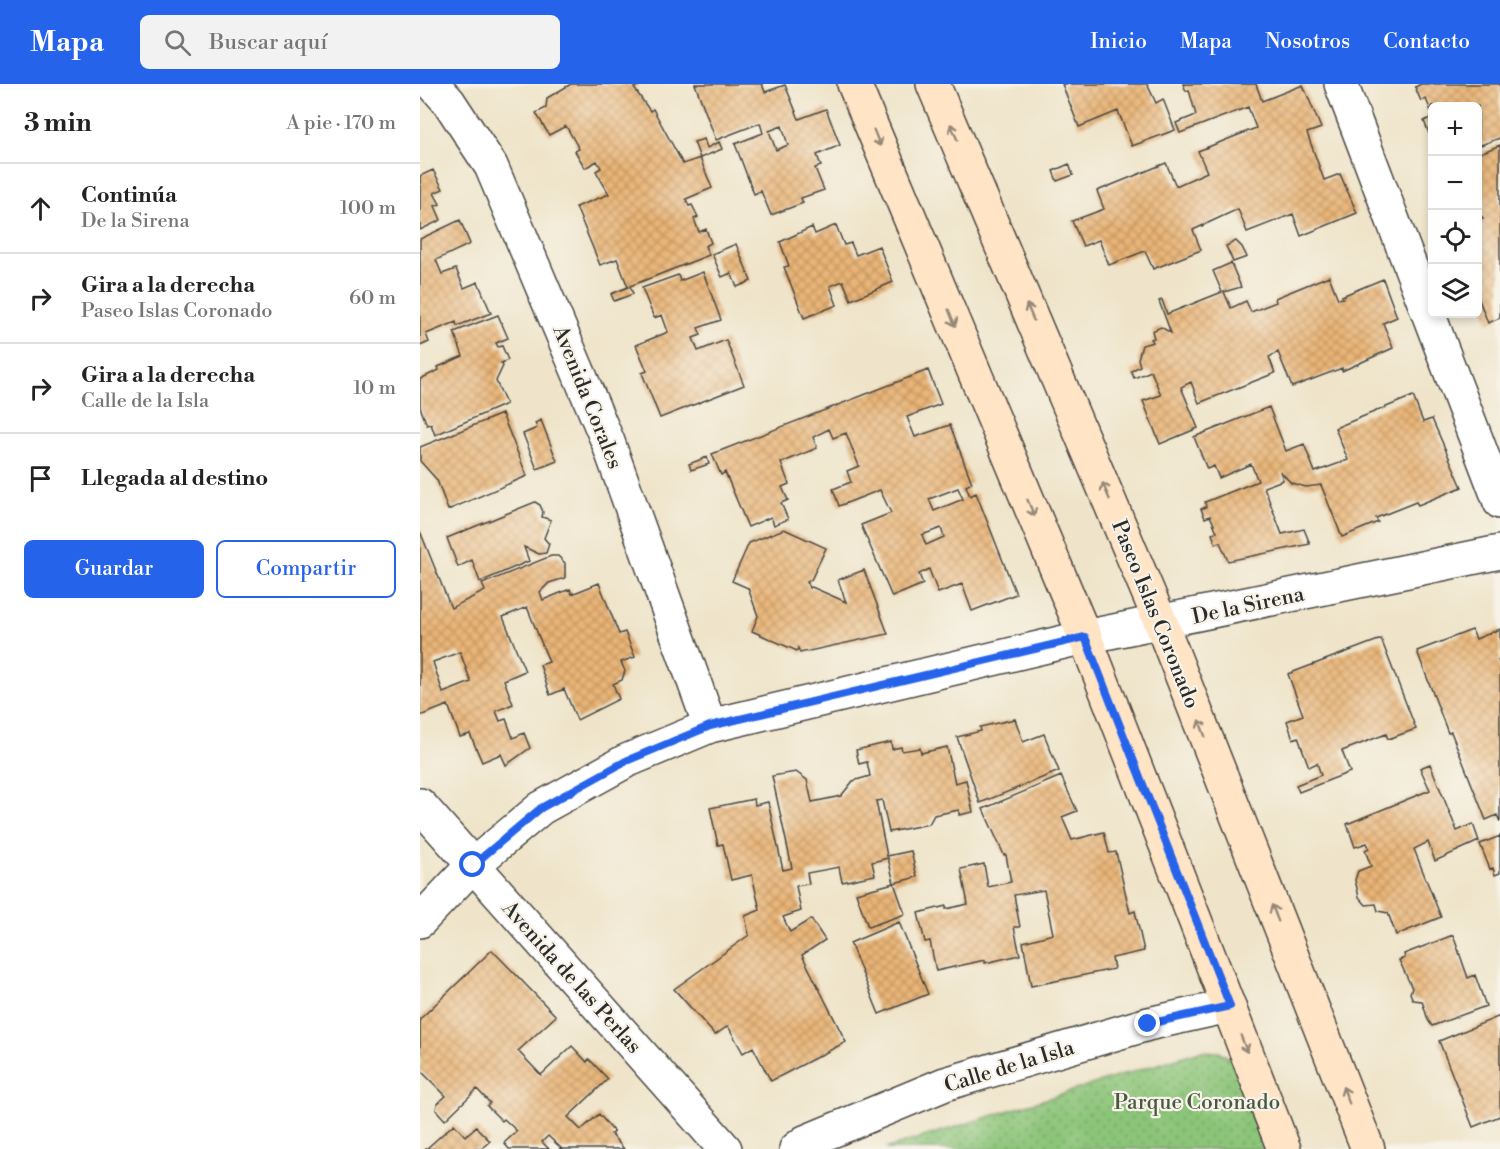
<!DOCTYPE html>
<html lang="es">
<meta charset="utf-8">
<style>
body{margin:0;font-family:"Libre Bodoni",serif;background:#f2f2f2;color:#222}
.controls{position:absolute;right:18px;top:18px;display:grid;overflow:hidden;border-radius:9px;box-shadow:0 3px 9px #0003}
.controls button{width:54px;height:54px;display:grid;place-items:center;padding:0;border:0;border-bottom:2px solid #e0e0e0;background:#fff;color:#222;font:30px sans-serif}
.stop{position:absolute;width:18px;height:18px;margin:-14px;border:4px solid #2563eb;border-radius:50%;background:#fff}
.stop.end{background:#2563eb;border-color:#fff;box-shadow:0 2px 6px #0008}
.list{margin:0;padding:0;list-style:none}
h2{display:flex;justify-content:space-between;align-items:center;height:78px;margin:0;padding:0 24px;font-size:26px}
h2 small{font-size:20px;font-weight:400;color:#767676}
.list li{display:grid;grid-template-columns:39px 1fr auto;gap:18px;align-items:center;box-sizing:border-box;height:90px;padding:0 24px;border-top:2px solid #e0e0e0}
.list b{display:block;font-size:22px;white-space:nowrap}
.list p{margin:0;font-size:20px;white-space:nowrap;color:#767676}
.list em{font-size:20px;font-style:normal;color:#767676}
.actions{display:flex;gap:12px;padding:18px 24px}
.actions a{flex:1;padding:14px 0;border:2px solid #2563eb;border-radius:9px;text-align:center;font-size:21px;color:#2563eb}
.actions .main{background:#2563eb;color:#fff}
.icon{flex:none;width:33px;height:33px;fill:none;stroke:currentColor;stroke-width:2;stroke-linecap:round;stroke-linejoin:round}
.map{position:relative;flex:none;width:1080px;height:1065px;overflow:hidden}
header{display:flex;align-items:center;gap:36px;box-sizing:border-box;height:84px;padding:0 30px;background:#2563eb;color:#fff}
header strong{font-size:28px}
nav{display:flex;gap:33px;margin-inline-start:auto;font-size:21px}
.search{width:420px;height:54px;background:#f2f2f2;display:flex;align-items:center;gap:15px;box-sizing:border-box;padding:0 21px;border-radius:9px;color:#767676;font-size:22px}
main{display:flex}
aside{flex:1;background:#fff}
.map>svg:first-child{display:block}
.park{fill:url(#park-dots);stroke:#5c7852;stroke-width:1.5}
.building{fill:url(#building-cross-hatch);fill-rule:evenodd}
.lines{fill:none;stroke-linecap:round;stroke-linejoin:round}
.street-casing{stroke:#484743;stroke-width:36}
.secondary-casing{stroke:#484743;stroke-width:36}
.street{stroke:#fff;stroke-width:33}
.secondary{stroke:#ffe4c6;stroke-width:33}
.oneway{stroke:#958878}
.route{stroke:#2563eb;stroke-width:8}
.labels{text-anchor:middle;stroke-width:4.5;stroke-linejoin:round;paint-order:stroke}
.street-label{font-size:21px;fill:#2b2b2b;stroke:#f7f3e8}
.park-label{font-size:21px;fill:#485942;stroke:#f7f3e8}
</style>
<header>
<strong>Mapa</strong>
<div class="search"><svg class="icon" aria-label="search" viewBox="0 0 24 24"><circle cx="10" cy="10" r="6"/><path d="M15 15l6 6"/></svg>Buscar aquí</div>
<nav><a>Inicio</a><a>Mapa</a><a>Nosotros</a><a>Contacto</a></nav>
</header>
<main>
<aside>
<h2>3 min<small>A pie · 170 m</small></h2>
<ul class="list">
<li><svg class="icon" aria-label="ahead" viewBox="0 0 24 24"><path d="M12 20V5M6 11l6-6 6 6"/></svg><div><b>Continúa</b><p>De la Sirena</p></div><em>100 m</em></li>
<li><svg class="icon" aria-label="right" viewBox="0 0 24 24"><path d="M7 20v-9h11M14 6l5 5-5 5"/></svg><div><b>Gira a la derecha</b><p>Paseo Islas Coronado</p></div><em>60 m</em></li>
<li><svg class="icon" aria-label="right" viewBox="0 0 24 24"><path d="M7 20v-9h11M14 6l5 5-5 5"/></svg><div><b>Gira a la derecha</b><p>Calle de la Isla</p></div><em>10 m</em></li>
<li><svg class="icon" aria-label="arrive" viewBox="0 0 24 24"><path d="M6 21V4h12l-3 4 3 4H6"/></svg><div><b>Llegada al destino</b></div></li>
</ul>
<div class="actions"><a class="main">Guardar</a><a>Compartir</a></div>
</aside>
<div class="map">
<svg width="1080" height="1065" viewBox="0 0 1080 1065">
<defs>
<pattern id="park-dots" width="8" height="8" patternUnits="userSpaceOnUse" patternTransform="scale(1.5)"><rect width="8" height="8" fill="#8cc579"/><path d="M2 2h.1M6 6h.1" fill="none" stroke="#73a063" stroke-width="1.8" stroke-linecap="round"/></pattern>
<pattern id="building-cross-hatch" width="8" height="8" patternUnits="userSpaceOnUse" patternTransform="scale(1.5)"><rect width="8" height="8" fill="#eab577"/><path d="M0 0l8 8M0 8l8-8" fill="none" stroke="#be9362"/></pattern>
</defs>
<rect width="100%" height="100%" fill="#f7f3e8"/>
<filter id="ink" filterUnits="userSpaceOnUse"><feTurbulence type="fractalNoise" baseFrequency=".0167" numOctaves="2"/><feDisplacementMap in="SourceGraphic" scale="12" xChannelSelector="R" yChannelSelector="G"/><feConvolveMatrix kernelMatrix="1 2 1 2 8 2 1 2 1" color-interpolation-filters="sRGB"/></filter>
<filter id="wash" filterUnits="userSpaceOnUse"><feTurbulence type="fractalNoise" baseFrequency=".008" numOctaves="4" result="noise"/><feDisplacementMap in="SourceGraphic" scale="24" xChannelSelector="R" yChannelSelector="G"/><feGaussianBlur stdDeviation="1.35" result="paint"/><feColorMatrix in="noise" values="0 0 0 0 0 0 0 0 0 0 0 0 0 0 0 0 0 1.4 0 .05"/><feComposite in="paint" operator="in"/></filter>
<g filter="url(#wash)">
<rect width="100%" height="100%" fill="#efe4c9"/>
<path class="park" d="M780,967L799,968L814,976L847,1065H465Z"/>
<g id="blocks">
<path class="building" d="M151,0H221L214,4L230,27L233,25L263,80L280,74L292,104L266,115L269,122L272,121L278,133L274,135L279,148L286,145L291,159L285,162L289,171L210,202L213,210L194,217L191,210L208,203L197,175L180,181L156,123L189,110L176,87L181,84L177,77L165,84L155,67L159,65L146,42L129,51L116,29L126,24L127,14Z
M275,0H342L345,8L365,1L379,35L406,25L420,61L397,71L401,82L395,84L404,106L381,114L383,119L351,131L341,107L334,110L315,60L343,49L340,39L296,56ZM362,42L368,61L356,66L349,47Z
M642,0H727L736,19L743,15L755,46L712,62L698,27L659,43Z
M763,0H836L842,17L883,1L901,44L887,49L904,96L920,90L937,129L881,152L873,130L827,148L818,125L773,146L781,166L733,185L725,167L689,181L679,156L663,162L652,137L684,125L677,107L746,79L756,102L787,88L778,67L836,44L828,23L760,49L756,39L776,31L769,6L766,7Z
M1001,0H1080V54L1058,62V22H1012V30L1006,15L1001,17L995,3Z
M1012,33V57L1004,37Z
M284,55L287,64L299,58L302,65L280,74L274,58Z
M1080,61V234L1068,239L1058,213L1059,134H1063L1058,128V117L1062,116L1058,105V70Z
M649,80L653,91L637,97L633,87Z
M13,86L23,105L14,109L20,120L15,122L21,136L0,146V92Z
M40,136L50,160L16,176L22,190L36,185L44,204L58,198L71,229L37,242L36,238L6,250L9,258L0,262V155Z
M416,141L424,161L431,159L436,171L459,162L473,198L431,216L423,197L410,202L417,221L384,234L364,183L369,182L360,158L392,143L395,150Z
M816,157L822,163L827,173L813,178L806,162Z
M316,160L331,197L317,203L311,189L302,193L292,170Z
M811,179L821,203L804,208L811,224L826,217L831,228L856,218L855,214L909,192L918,215L923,214L922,212L963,195L977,233L963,239L973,264L922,287V284L872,303L858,268L849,273L855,289L779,319L771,298L761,303L778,344L740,360L723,317L741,311L731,287L714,294L711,287L720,282L718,275L722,261L733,258L731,255L734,254L732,247L741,243L751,249L739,217L742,216L747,230L802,208L793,187Z
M283,188L301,236L278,244L281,251L273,254L278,267L306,256L324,301L240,334L222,289L227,287L216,261L248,248L242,231L234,234L222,204L258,191L260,197Z
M78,231L88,254L76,259L78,263L82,262L88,276L81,279L83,282L76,297L86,320L15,351L11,340L7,341L0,323V295L19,286L18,283L43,272L34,248Z
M508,286L521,320L487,333L495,353L530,341L552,399L546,402L550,412L556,409L596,510L552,527L542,500L518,509L509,485L499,490L503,500L472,513L441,441L471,429L460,406L419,422L413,405L431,398L427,387L439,382L426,349L413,354L409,345L393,353L397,364L361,379L369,400L362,403L368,416L361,419L368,435L354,441L351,433L328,443L305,388L301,391L292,370ZM538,404L543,415L514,427L509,415ZM521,444L524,453L506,461L502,451Z
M993,312L1003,338L1012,335L1042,403L998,421L996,418L956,434L958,438L922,453L901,401L886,403L871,399L860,387L863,396L844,403L862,450L884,445L890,460L808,477L800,458L796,460L792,450L797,448L792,436L790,432L785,434L781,425L786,423L785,418L838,397L831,380L799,394L794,382L787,385L774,353L849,323L866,367L884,360L895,388L928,376L915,344Z
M82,330L107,392L28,426L17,396L0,377V363Z
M121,336L137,377L117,385L103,350L117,344L115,339Z
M287,373L289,380L271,386L269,380Z
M115,418L120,421L123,428L122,433L131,436L124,454L129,460L126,469L119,470L104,463L109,477L60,498L52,476L38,483L27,454Z
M364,445L406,464L391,496L387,498L389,504L392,503L426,518L418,496L444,486L468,550L380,569L378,564L377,567L332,547L338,532L328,504L312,497L329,459Z
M0,447L31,524L65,507L62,500L131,472H138L145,479V494L129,499L120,508L123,516L150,505L152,510L179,499L199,550L205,548L215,573L201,578L205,587L202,596L193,600L199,615L157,636L144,605L130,611L120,581L129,578L107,523L83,533L105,587L84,596L93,620L76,627L80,637L86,635L93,654L104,649L110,664L86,681L81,670L62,678L50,650L40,653L28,621L0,632ZM40,568L51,598L23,609L13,578Z
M1080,545V576H1078L1080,582V738L1077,731L1066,736L1031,648L1028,649L997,567L1052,546L1056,555Z
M961,555L996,645L968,655L966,650L922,667L930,688L879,708L876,701L901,691L897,679L889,683L878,653L873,655L867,637L883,631L868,590Z
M595,635L603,658L624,650L639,687L560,719L537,653L561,647L560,643Z
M471,658L472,665L481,663L482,667L500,664L501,669L527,663L535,699L546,696L553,728L539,731V726L514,731L509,740L469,748L462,716L456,717L467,772L491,767L497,793L474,799L468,774L452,778L455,791L422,798L419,783L387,789L389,800L376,802L381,827L363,833L370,848L391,835L405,856L382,871L426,958L351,997L333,963L323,969L308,942L295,951L254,905L329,851L325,832L340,826L332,791L311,796L303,760L298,761L290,724L334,715L335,721L348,718L363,786L372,784L352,692L376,688L387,696L392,718L421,712L433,697L450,692L447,678L439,680L436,666Z
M1010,680L1037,747L1053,740L1059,757L1015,777L1008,758L994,765L1021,833L976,851L968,829L958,827L956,820L946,821L939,813L935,796L938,787L951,782L945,766L949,764L947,759L935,763L927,740L1010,706L1000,684Z
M641,692L657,727L642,733L652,756L684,748L689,769L696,768L710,829L715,827L724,867L692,874L694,885L611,902L603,858L633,850L624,806L594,811L600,843H594L600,871L565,879V876L516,887L510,857L505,858L498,829L526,822V825L548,820L541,785L564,780L568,803L591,798L586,771H584L563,725Z
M1080,752V789L1075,791L1073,784L1070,785L1060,760Z
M474,799L485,830L448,843L436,809Z
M479,838L508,910L459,930L430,859Z
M1033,851L1048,894L1055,891L1066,922L1012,942L1008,936L1002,917L993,916L990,909L992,904L979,876L985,874L984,870Z
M72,866L136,932L98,967L121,991L152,962L167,978L169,975L188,995L148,1033L161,1046L179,1030L194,1048L191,1050L204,1065H139L141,1064L128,1052L122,1058L129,1065H89L84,1059L97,1047L84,1035L82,1037L67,1022L70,1019L57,1005L25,1036L16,1026L17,1020L26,1012L0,986V935Z
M1080,932V1032L1053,1043L1019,957Z
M34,1040L45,1052L56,1043L70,1057L61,1065H6Z"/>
</g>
</g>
<g filter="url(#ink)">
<use href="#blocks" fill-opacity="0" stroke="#484743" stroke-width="1.5"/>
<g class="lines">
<g class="street-casing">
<path id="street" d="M13,0L29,18L71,82L188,358L290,642
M921,0L1080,418
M0,721L305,1065
M0,837L53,781L121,724L206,677L290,642L665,553L1080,468
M376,1065L385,1058L525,1000L728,940L809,922"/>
</g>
<g class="secondary-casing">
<path id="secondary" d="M434,0L665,553L864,1065
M513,0L741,539L948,1065"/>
</g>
<use href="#street" class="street"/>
<use href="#secondary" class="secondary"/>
</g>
<defs><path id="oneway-shaft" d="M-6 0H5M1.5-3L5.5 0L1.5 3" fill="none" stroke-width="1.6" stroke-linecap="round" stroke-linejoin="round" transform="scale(1.5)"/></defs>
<g class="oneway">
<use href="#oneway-shaft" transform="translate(534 48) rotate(-113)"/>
<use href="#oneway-shaft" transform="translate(457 54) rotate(68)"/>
<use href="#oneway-shaft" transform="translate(610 228) rotate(-113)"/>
<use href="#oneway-shaft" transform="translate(532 234) rotate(68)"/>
<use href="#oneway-shaft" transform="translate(686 407) rotate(-113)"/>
<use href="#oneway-shaft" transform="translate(611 424) rotate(67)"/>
<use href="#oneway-shaft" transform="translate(782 644) rotate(-111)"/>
<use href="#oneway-shaft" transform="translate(855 829) rotate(-111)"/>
<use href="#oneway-shaft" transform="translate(824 960) rotate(69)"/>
<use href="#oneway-shaft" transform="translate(926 1011) rotate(-111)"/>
</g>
</g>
<g class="lines" filter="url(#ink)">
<path class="route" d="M53,781L121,724L206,677L290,642L665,553L810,922L728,940"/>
</g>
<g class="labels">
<g class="street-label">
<text transform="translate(168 313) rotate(68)" y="7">Avenida Corales</text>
<text transform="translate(828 521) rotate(-12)" y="7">De la Sirena</text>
<text transform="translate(736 530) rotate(68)" y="7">Paseo Islas Coronado</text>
<text transform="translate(152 893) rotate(48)" y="7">Avenida de las Perlas</text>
<text transform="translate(589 982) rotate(-17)" y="7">Calle de la Isla</text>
</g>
<g class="park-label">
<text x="777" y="1025">Parque Coronado</text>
</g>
</g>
</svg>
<div class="controls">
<button>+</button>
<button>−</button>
<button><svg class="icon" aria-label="locate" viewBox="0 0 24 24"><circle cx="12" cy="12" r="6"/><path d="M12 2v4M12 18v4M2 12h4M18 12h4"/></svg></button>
<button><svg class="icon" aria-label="layers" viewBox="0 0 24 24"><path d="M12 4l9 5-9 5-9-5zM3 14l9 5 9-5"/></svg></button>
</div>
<div class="stop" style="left:53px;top:781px"></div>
<div class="stop end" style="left:728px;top:940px"></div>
</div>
</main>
